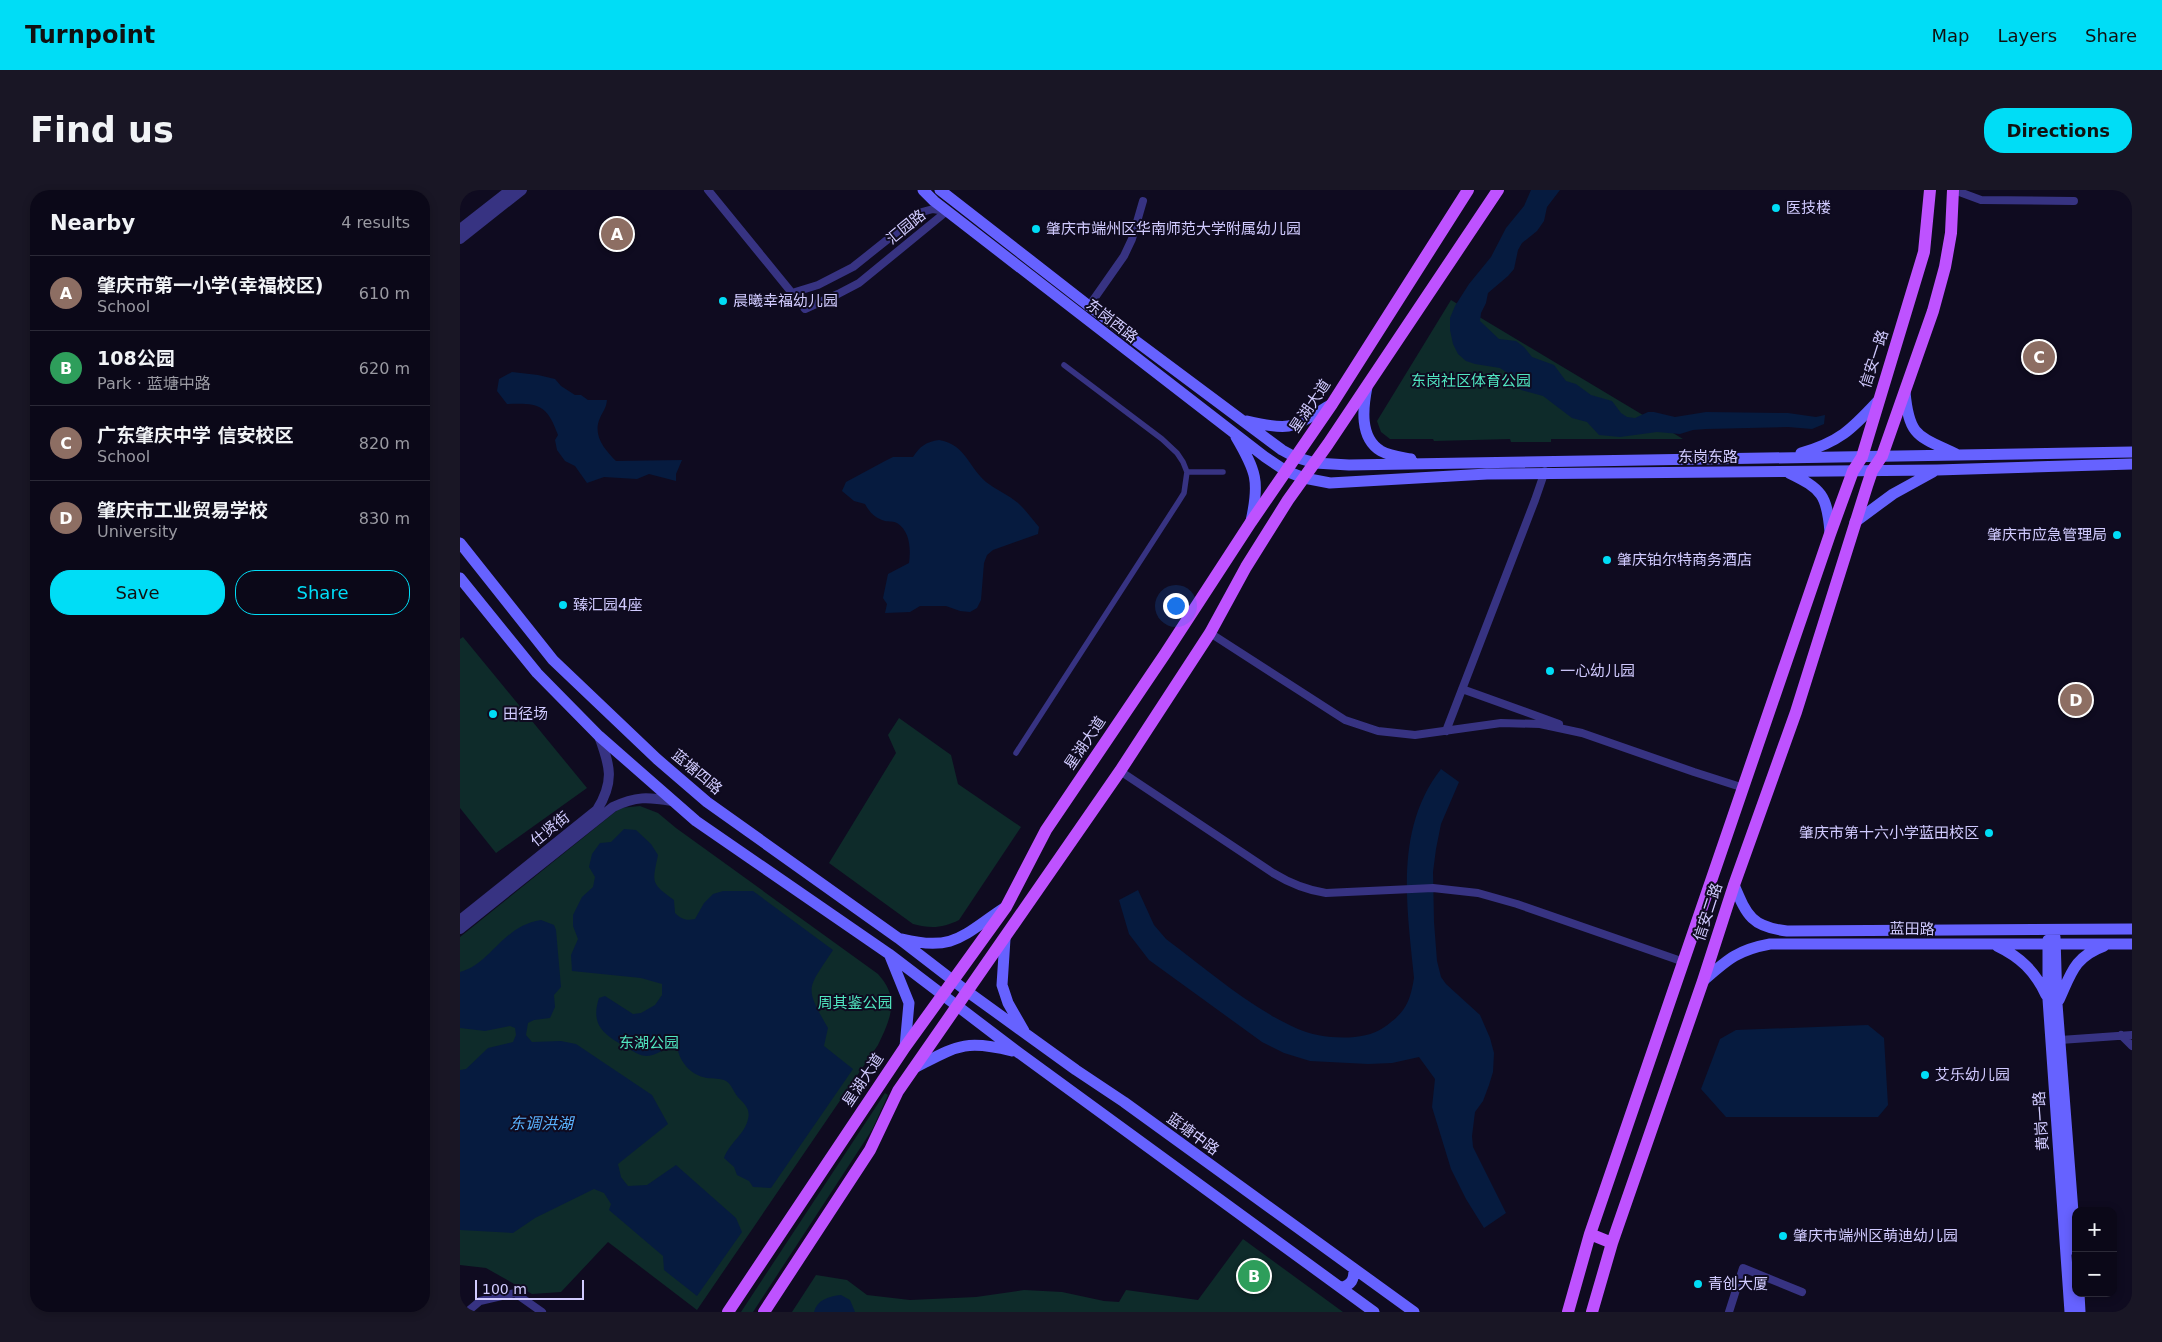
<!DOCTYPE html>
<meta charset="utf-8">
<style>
body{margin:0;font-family:"DejaVu Sans","Noto Sans SC",sans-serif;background:#191625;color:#f1f3f6}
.controls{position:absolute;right:15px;bottom:15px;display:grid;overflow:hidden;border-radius:10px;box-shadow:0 2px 8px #0003}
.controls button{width:45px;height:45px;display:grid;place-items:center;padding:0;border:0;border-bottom:1px solid #2b2937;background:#0b0818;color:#f1f3f6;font:25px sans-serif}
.scale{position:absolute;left:15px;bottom:12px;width:109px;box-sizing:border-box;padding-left:5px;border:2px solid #d1cbff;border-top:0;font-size:14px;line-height:18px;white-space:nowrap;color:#d1cbff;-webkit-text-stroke:4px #0f0b20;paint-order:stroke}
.you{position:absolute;left:715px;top:415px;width:18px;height:18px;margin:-12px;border:4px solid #fff;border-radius:50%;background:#1a73e8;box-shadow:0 0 0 8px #1a73e833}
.badge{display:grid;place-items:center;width:32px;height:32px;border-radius:50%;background:#00ddf6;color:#fff;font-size:16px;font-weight:700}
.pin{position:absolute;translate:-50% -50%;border:2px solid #fff;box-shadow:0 1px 5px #0006}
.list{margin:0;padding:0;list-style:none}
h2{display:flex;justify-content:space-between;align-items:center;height:65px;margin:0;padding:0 20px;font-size:21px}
h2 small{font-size:16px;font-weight:400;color:#9a9aa2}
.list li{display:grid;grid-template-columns:32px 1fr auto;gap:15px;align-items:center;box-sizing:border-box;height:75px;padding:0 20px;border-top:1px solid #2b2937}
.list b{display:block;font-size:19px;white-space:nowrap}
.list p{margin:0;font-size:16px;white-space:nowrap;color:#9a9aa2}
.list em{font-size:16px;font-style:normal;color:#9a9aa2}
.actions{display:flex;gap:10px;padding:15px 20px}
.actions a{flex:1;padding:11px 0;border:1px solid #00ddf6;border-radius:20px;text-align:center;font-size:18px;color:#00ddf6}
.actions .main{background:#00ddf6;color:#111}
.map{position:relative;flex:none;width:1672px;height:1122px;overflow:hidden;border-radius:20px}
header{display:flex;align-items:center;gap:30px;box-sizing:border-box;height:70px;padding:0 25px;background:#00ddf6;color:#111}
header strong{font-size:24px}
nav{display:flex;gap:28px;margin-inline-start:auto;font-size:18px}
.intro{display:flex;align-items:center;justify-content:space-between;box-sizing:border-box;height:120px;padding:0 30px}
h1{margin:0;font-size:35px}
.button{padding:12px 22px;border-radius:20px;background:#00ddf6;color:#111;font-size:18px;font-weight:700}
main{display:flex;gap:30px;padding:0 30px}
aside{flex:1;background:#0b0818;border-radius:20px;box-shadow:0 2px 8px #0003}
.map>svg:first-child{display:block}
.green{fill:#0e2b2a}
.water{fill:#061b3f}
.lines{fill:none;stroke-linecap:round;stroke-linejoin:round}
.pedestrian{stroke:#373382;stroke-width:5.5}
.minor{stroke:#373382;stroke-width:8}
.tertiary{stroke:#373382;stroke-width:10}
.secondary{stroke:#6662ff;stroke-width:11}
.primary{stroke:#be52ff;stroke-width:12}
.poi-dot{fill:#00ddf6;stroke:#0f0b20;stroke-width:2}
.labels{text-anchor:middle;stroke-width:4;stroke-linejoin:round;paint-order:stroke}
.poi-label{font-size:15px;fill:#d1cbff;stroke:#0f0b20;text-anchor:start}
.street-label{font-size:15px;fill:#d1cbff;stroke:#0f0b20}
.park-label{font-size:15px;fill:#50e6c0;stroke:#0f0b20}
.water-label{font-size:16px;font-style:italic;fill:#59b2ff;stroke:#0f0b20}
</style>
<header>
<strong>Turnpoint</strong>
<nav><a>Map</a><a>Layers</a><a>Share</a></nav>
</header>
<div class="intro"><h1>Find us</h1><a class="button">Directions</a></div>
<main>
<aside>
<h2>Nearby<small>4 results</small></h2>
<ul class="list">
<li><span class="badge" style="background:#8d6e63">A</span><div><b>肇庆市第一小学(幸福校区)</b><p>School</p></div><em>610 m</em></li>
<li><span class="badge" style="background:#2e9e5b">B</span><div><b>108公园</b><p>Park · 蓝塘中路</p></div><em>620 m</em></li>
<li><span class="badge" style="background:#8d6e63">C</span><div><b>广东肇庆中学 信安校区</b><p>School</p></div><em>820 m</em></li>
<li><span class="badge" style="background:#8d6e63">D</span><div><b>肇庆市工业贸易学校</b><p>University</p></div><em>830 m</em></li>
</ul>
<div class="actions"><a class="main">Save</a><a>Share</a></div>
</aside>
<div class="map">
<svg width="1672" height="1122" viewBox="0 0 1672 1122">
<rect width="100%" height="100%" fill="#0f0b20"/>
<path class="green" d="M991,110L1223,249H1091V252H1051L1050,249L974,251L973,249H930L921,242L917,231Z
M3,447L127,598L36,663L0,618V449Z
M439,528L491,565L498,594L561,637L499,730C483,738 471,739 453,734L369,673L436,563L428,545Z
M180,616L198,623L216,638L418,784C440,808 431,828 418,855L237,1120L148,1052L101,1102L72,1104L26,1078L0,1075V747L160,618Z
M425,903L428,905L412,940L293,1122H281Z
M783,1049L883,1122H332L356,1085L387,1090L407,1105L450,1110L516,1107L564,1100L602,1102L644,1111L659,1112L666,1100L738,1110Z"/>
<path class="water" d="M1071,0H1100L1087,17L1084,31L1077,41L1062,53L1058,60L1054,79L1048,86L1028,103L1026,113L1021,123L1020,131L1039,149L1056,151L1064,157L1072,167L1094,175L1106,191L1116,194L1131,205L1152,211L1161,223L1167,227L1175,228L1188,222H1194L1215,227L1246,222L1328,223L1356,227L1365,225L1364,234L1352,239L1328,237L1246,239L1233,240L1220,244L1197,242L1160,247L1139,245L1127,232L1112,228L1083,206L1061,200L1046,182L1040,178L1015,174L1006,171L998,164L993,154L990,140V128L995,116L1009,94L1031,67L1046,38L1064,16Z
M52,182L78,185L95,189L101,196L115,205H121L128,210H147C146,219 143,221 140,228C132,245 145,260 156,271L222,270L216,284V291L189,284L177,289L144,287L127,293L115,276L105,271L97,260L95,250L98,245C87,214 78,213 47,214L37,201L39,189Z
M479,250C506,255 507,275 526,292C536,300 549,305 558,313C566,320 572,329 579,337L578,344L533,360L527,365L524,373L521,410L517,418L510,422L500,421L486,416H460L450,422L425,423L427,414L423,408L428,384L449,373C451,359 450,341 437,333C434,331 429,332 425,331C415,328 410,323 405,314L394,311L382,301L386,292L425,271L433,267H453C460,256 466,252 479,250Z
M981,579L999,592L981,634L976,659L973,682L974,732L977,771L981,787L986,794L1020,825L1030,848L1034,863L1033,882L1029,895L1023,911L1015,922L1012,946L1013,957L1046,1023L1024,1038L1006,1009L991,979L972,917L975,889L959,867L932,873L908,874L850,871L824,863L802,852L689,770L669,744L659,710L678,700L694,735L706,749C748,780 790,818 838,839C860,849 903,852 923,838C945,823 950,813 954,788C947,717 934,639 981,579Z
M164,639L176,640L191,654L198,665C192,694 191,693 214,710L215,723C221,729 226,731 235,729L244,713L253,704L263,701H293L373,760C347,800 344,796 368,838L364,856L393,879L311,998L293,997L289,991L277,985L274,977L264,968C270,952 285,944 288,929C291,918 283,913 277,906C273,901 272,895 266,891C261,888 253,889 247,888C230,885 220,872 217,857C208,854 198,866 187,866C180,866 172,861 166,857C144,845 130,835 139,808L145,806L173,824L181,823L195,815L202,805V794L181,788L112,781L111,765L118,749L113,736V725L122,707L133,697L135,687L129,677L132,664L140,653L151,652Z
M81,730L94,735L96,740L101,797L94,805L95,817L90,828L74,830L68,833L66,845L72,852L101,851L116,854L192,905L208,934L158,974L161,987L168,996L187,995L216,975L276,1028L282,1042L237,1106L204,1080L203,1066L149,1020L151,1014L144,1003L134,999L75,1028L53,1043L0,1040V880L6,879L28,858L53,852L56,845L55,838L50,836L25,841L0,838V782C31,774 42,736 81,730Z
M1408,835L1424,848L1428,915L1418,927H1266L1241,899L1260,849L1276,840Z
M381,1105L390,1110L395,1122H354C357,1110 369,1106 381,1105Z"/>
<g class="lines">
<path class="pedestrian" d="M727,282H763
M556,563L719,311L724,303L727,282L723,272L717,263L702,249L604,175"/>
<path class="minor" d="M248,0L345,119L378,104L399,93L487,21
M1494,0L1521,10L1614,11
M332,103L358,95L393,77L462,22L473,19L485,21
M629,116L664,66L672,49L683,11
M750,443L885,530L918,541L955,545L1041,533L1080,534L1122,543L1234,582L1284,598
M1002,499L1099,534
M986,541L1075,310L1085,281
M660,581L813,683C831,694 846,700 866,703L973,698L1018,703L1057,714L1224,772
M1661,845L1672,856
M1600,850L1672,845
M7,1122L20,1111L55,1103L82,1122
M1269,1122L1283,1078L1342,1102"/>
<path class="tertiary" d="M0,39L50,0
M0,49L62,0
M0,730L137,620C155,591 150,576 139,546
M0,739L153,617C176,606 188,607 212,611"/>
<path class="secondary" d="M463,0L474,11L805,267L826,281L844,288L870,293L1027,284L1477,280L1672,274
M480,0L629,116L822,260L835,267L855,273L889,275L1672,262
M907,197C903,217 899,248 921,261C930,266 941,267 951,269
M1445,202C1449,247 1458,246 1496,264
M787,231C833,242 833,237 872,214
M776,247C796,281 800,291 791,331
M1341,263C1379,252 1391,240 1417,212
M1329,283C1362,299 1367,305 1370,342
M1395,332L1433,304L1473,282
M0,353L93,470L197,569L247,612L438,748L508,802L616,880L664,912L954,1122
M0,388L77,483L139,546L236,631L429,764L559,863L914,1122
M1274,695C1287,726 1292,737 1327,741L1672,739
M1595,747L1597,814L1616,1061
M442,749C494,762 503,745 544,718
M545,749L542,795L548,813L564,841
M1588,750V809L1610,1122
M1537,756C1560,767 1575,781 1586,805
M430,766L449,813L445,857
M1243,791C1267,770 1277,760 1310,754H1672
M1599,810C1611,784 1614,767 1644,756
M456,877C497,856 505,849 552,861
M881,1098C892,1094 894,1090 894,1079
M1619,1103L1620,1122"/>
<path class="primary" d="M1130,1044L1152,1053
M268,1122L445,857L546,717L586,640L705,464L791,332L872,214L1008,0
M304,1122L410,960L438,901L660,581L750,443L786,377L828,310L868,254L1038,0
M1108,1122L1130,1044L1370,344L1393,281L1402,267L1464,62L1470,0
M1132,1122L1152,1053L1243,791L1274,695L1336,522L1407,296L1412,281L1422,266L1473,121L1485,77L1491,43L1493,0"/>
</g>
<g class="poi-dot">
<circle cx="1316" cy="18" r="5"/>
<circle cx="576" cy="39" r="5"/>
<circle cx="263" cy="111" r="5"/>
<circle cx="1657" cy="345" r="5"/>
<circle cx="1147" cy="370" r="5"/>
<circle cx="103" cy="415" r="5"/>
<circle cx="1090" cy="481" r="5"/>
<circle cx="33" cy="524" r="5"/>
<circle cx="1529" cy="643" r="5"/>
<circle cx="1465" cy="885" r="5"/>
<circle cx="1323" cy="1046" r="5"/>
<circle cx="1238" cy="1094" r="5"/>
</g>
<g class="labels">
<g class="poi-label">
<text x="1326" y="23">医技楼</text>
<text x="586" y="44">肇庆市端州区华南师范大学附属幼儿园</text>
<text x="273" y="116">晨曦幸福幼儿园</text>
<text x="1647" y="350" text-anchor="end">肇庆市应急管理局</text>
<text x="1157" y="375">肇庆铂尔特商务酒店</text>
<text x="113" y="420">臻汇园4座</text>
<text x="1100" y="486">一心幼儿园</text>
<text x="43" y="529">田径场</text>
<text x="1519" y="648" text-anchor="end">肇庆市第十六小学蓝田校区</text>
<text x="1475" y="890">艾乐幼儿园</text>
<text x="1333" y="1051">肇庆市端州区萌迪幼儿园</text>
<text x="1248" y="1099">青创大厦</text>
</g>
<g class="street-label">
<text transform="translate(446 37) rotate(-39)" y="5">汇园路</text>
<text transform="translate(652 131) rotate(38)" y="5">东岗西路</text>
<text transform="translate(1414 169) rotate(-72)" y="5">信安一路</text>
<text transform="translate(850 216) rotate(-56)" y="5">星湖大道</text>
<text x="1248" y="272">东岗东路</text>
<text transform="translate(625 553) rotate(-56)" y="5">星湖大道</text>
<text transform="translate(237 582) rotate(40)" y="5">蓝塘四路</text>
<text transform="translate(90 639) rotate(-39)" y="5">仕贤街</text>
<text transform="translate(1248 722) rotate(-72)" y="5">信安二路</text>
<text transform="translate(1452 739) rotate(1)" y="5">蓝田路</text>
<text transform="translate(403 890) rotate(-56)" y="5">星湖大道</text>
<text transform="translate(1581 931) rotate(-94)" y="5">黄岗一路</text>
<text transform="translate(733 944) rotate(36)" y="5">蓝塘中路</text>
</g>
<g class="park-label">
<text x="1011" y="196">东岗社区体育公园</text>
<text x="395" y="818">周其鉴公园</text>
<text x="189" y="858">东湖公园</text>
</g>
<g class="water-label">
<text x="81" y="939">东调洪湖</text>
</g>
</g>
</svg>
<div class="controls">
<button>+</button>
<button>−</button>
</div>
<div class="scale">100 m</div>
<div class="you"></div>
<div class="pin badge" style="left:157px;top:44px;background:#8d6e63">A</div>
<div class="pin badge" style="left:794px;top:1086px;background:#2e9e5b">B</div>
<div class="pin badge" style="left:1579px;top:167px;background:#8d6e63">C</div>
<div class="pin badge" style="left:1616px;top:510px;background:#8d6e63">D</div>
</div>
</main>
